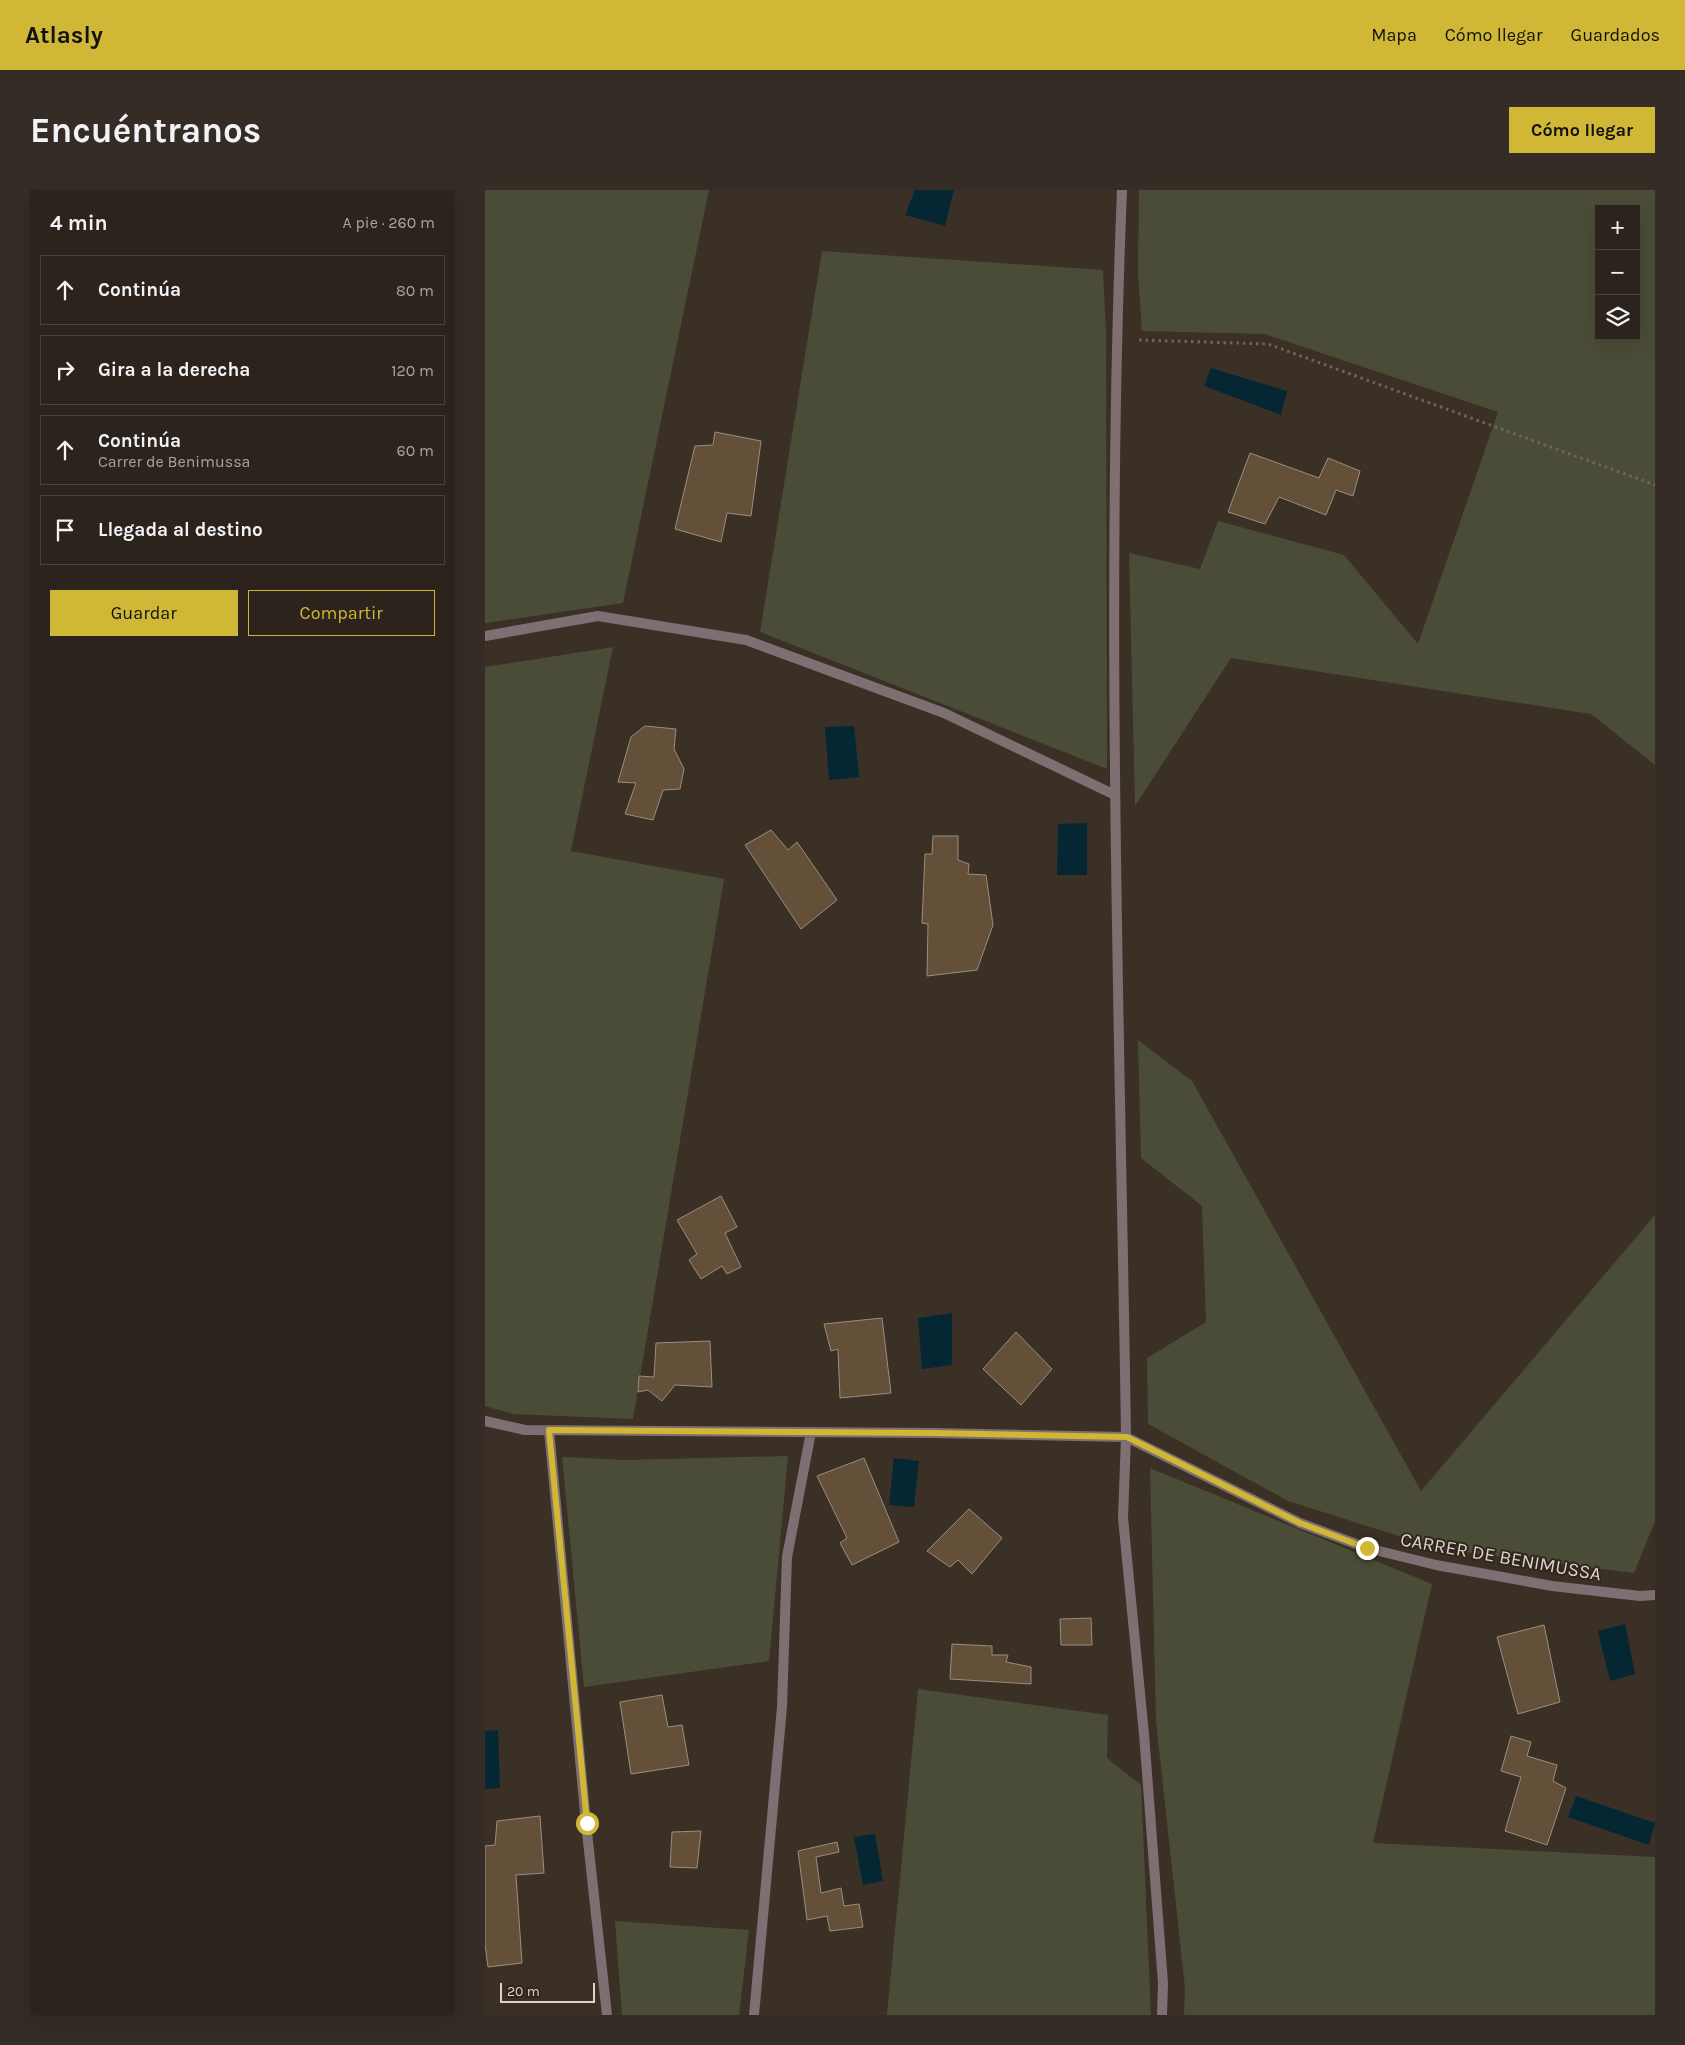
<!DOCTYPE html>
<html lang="es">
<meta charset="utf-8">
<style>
body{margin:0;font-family:Karla,sans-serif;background:#342c25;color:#f1f3f6}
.controls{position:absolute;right:15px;top:15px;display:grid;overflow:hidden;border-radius:0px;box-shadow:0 5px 20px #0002}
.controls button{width:45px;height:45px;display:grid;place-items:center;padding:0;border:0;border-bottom:1px solid #48413b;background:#2c241c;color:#f1f3f6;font:25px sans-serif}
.scale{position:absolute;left:15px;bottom:12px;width:95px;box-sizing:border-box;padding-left:5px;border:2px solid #dbd3cd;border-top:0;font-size:14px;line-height:18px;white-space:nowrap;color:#dbd3cd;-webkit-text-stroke:4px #31261c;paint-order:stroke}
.stop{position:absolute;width:15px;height:15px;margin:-11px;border:4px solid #d0b736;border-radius:50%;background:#fff}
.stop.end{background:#d0b736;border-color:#fff;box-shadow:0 1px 5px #0008}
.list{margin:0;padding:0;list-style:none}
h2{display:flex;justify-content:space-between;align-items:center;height:65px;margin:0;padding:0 20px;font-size:21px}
h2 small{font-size:16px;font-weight:400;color:#a6a4a3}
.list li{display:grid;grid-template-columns:32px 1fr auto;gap:15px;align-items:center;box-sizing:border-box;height:70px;margin:0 10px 10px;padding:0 10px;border:1px solid #48413b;border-radius:0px}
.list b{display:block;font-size:19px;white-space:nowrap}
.list p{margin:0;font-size:16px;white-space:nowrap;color:#a6a4a3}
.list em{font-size:16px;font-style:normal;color:#a6a4a3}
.actions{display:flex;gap:10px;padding:15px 20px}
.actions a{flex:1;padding:11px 0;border:1px solid #d0b736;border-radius:0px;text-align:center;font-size:18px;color:#d0b736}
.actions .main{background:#d0b736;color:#111}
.icon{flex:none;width:28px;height:28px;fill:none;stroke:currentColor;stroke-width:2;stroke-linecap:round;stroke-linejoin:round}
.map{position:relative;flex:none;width:1170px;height:1825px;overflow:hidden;border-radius:0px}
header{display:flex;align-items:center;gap:30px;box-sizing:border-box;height:70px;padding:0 25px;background:#d0b736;color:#111}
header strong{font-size:24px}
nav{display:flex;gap:28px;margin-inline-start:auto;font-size:18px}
.intro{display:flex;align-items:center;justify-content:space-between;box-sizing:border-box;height:120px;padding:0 30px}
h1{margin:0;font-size:35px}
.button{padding:12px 22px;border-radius:0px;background:#d0b736;color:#111;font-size:18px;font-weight:700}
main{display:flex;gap:30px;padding:0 30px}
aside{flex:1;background:#2c241c;border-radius:0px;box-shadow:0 5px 20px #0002}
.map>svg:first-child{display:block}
.green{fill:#4a4c38;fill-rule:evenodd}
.water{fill:#042733}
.building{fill:#644f39;stroke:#9b8e81}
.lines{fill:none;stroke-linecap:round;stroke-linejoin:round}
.path{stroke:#6f655c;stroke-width:3;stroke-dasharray:2.5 4;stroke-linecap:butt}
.service{stroke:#7e6f73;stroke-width:10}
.minor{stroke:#7e6f73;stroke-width:10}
.tertiary{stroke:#7e6f73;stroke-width:10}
.route{stroke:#d0b736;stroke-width:6}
.labels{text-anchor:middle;stroke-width:4;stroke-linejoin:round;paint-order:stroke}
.street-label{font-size:19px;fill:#dbd3cd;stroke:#31261c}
</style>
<header>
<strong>Atlasly</strong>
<nav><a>Mapa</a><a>Cómo llegar</a><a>Guardados</a></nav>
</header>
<div class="intro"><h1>Encuéntranos</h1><a class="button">Cómo llegar</a></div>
<main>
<aside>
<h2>4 min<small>A pie · 260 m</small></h2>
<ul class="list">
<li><svg class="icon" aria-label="ahead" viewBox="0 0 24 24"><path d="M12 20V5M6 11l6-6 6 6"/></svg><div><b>Continúa</b></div><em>80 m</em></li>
<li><svg class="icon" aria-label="right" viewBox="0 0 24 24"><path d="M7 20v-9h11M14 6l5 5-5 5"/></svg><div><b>Gira a la derecha</b></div><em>120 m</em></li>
<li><svg class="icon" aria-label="ahead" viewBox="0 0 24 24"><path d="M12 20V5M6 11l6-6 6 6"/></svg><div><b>Continúa</b><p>Carrer de Benimussa</p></div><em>60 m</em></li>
<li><svg class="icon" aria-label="arrive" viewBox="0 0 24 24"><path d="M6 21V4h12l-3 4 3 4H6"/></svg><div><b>Llegada al destino</b></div></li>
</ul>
<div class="actions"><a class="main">Guardar</a><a>Compartir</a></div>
</aside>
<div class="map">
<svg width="1170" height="1825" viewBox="0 0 1170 1825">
<rect width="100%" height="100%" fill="#3b3025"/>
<path class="green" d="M0,0H224L138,413L0,433Z
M654,0H1170V575L1106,524L746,468L650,616L644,363L715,379L733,331L859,365L933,454L1013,222L780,144L657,141L653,83ZM1114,19H1151V146H1114Z
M337,61L618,80L621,141L622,579L275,442Z
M128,457L86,661L239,689L148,1229L28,1224L0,1216V477Z
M653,850L707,891L936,1301L1170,1025V1331L1149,1383L955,1359L803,1311L663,1234L662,1168L721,1132L717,1016L656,968Z
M303,1266L284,1471L99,1497L77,1267L141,1270Z
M665,1278L947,1394L888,1653L1170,1667V1825H699L700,1798L671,1531Z
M433,1499L623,1525L622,1568L656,1595L666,1825H402Z
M130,1731L264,1740L254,1825H137Z"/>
<path class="water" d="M430,0H469L460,36L420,25Z
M726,178L802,201L796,225L719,196Z
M369,536L374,587L344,590L340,537Z
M602,633V685H572L573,634Z
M467,1123V1175L437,1179L433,1128Z
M409,1268L434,1271L429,1317L404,1315Z
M1140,1434L1150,1484L1125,1491L1113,1441Z
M13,1540L15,1598L0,1599V1541Z
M1091,1606L1170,1633L1164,1655L1083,1627Z
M390,1644L398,1691L378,1695L369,1647Z"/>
<path class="building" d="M230,242L276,251L266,326L242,323L236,352L190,339L210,256L228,255Z
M765,263L834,288L843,268L875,281L868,306L851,300L841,325L794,307L780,334L743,322Z
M160,536L191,539L189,559L199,579L195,599L178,600L168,630L140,624L151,593L133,592L146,547Z
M286,640L303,660L312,652L352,710L316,739L260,655Z
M448,646H473V670L484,674L483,684L501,685L508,735L492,780L442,786L443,734L437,733L440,664H447Z
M236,1006L252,1037L240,1043L256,1077L242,1084L237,1076L216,1089L204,1070L212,1064L192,1030Z
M397,1128L406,1203L355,1208L353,1159L346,1161L339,1134Z
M531,1142L567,1179L536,1215L498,1179Z
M225,1151L227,1197L190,1195L177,1211L163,1200L153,1202L154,1186L169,1187L171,1153Z
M379,1268L414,1352L367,1375L355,1353L362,1348L332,1286Z
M484,1319L517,1348L487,1384L473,1370L465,1377L442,1361Z
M606,1428L607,1455H576L575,1429Z
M1059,1435L1075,1512L1033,1524L1012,1447Z
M467,1454L507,1456V1465H523L521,1472L546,1477V1494L465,1489Z
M177,1505L183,1537L197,1535L204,1575L146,1584L135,1512Z
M1026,1546L1046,1552L1042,1566L1072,1575L1068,1591L1081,1598L1062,1655L1020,1641L1036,1587L1016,1581Z
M55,1626L59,1683L31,1685L37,1773L3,1777L0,1754V1656L10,1655L12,1631Z
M216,1641L212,1678L185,1677L187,1642Z
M352,1652L354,1662L331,1667L336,1703L356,1698L359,1716L374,1714L378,1737L345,1741L342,1726L322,1730L313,1661Z"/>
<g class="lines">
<path class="path" d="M654,150L783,154L1170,295"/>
<path class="service" d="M641,1247L638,1328L659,1544L678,1793L677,1825"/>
<path class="minor" d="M0,446L113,426L261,450L459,523L630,605
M0,1231L40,1240L448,1243L641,1247C635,832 620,416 637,0
M64,1240L101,1633L122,1825
M269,1825L297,1517L302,1367L326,1242"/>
<path class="tertiary" d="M641,1247L815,1333L882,1358L951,1375L1067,1396L1155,1406L1170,1405"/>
</g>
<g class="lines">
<path class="route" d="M102,1633L64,1240L448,1243L642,1247L815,1333L882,1358"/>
</g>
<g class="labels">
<g class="street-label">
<text transform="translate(1016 1366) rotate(10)" y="7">CARRER DE BENIMUSSA</text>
</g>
</g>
</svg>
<div class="controls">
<button>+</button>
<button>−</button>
<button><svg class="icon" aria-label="layers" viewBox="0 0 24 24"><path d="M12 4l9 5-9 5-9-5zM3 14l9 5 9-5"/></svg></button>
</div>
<div class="scale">20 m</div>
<div class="stop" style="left:102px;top:1633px"></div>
<div class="stop end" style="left:882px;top:1358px"></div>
</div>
</main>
